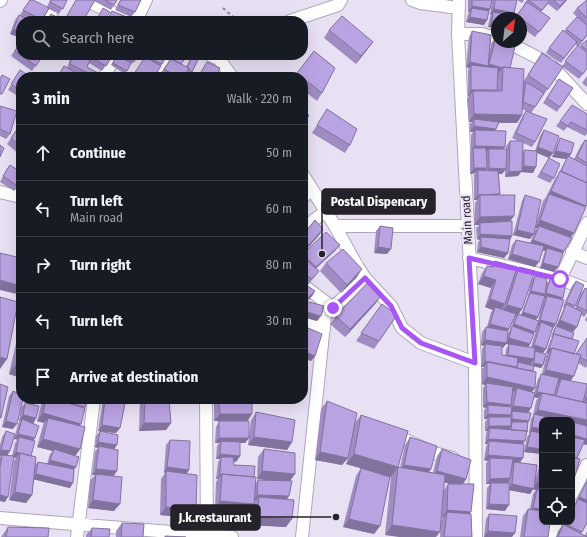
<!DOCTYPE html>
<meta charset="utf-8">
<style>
body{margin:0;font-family:"Fira Sans Condensed",sans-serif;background:#20242c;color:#f1f3f6}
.controls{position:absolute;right:12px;bottom:12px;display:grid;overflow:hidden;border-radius:8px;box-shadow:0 4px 16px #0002}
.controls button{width:36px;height:36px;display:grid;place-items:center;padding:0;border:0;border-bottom:1px solid #363941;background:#171b24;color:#f1f3f6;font:20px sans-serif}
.compass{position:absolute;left:491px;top:12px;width:36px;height:36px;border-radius:50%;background:#171b24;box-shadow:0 4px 16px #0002;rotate:28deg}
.stop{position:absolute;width:12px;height:12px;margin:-9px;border:3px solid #a855f7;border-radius:50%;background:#fff}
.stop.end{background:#a855f7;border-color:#fff;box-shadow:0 1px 4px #0008}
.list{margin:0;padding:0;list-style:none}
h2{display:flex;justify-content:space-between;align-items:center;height:52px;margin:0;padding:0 16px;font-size:17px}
h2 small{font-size:13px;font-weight:400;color:#9ea1a6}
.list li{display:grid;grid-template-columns:26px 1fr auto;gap:12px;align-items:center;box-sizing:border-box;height:56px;padding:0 16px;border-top:1px solid #363941}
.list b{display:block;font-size:15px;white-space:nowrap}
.list p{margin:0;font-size:13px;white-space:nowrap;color:#9ea1a6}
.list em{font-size:13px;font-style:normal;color:#9ea1a6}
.icon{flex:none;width:22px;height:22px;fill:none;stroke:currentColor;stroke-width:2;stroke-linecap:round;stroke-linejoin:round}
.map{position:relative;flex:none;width:587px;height:537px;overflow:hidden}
.search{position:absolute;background:#171b24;box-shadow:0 4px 16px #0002;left:16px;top:16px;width:292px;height:44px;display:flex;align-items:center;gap:10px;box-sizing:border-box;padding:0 14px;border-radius:16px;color:#9ea1a6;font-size:15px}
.panel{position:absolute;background:#171b24;box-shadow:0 4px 16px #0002;left:16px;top:72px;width:292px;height:332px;border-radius:16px}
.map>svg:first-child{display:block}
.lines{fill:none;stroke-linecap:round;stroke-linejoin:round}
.minor-casing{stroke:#aea7b9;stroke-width:14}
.path{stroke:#8e8896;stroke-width:2;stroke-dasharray:3 3;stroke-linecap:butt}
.minor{stroke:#fff;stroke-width:12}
.wall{fill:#a08cc2;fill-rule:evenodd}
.shaded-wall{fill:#82729e}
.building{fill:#baa3e2;stroke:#82729e}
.route{stroke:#a855f7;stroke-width:5}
.labels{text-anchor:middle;stroke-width:4;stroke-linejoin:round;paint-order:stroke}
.street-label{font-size:12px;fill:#252229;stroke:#e8e0f3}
.leader{fill:none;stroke:#252229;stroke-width:1.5}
.callout-dot{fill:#252229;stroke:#e8e0f3;stroke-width:1.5}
.callout{fill:#252229;stroke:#252229;stroke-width:1.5}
.callout-label{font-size:13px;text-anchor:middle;font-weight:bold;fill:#fff}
</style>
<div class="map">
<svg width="587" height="537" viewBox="0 0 587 537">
<rect width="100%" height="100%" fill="#e8e0f3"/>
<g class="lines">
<g class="minor-casing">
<path id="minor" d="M85,0L130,21
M412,0L420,3L459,8
M459,0L458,34L475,363L476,537
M0,1L1,0
M51,12L49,18L55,21
M136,21L146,0
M290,21L338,5L341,0
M458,34H482L497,39
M507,42L550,64L587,104
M210,55L219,59L232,77
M104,77L116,55
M157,77L169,55
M303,175L335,226L357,266L365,278L391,306L402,328L421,343L475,363
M0,192L21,197
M303,198L310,188
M335,226H468
M303,232L314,220L326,211
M572,252L587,258
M469,258L560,279L587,289
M560,279L587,223
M303,285L333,308
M303,321L324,329
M206,399L207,537
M391,433L434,453L453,458
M572,494L587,465
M0,518L232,537
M552,532L557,522
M77,537L94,399
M302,537L325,315L365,278"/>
</g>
<path class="path" d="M223,8L238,21"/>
<use href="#minor" class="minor"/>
</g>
<path class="wall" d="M30,0L47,7L50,0H67L59,14L49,9L41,21H21V38L10,34L15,20L19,15L24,17L20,15Z
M76,0H117L111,10L94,1L83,21H64Z
M120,0H141L135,12L131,17L115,10Z
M468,0H492L489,11L484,25L466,22L468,14L469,12H468Z
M492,0H517L514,13L511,16L488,27L490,17L491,15L490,14Z
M517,0H524L522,3Z
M527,0H567L557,11L548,4L541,12L550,18L535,37L524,29L521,32V18H515L524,5V4Z
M587,0V36L579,46L580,47L587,40V69L579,79L563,67L531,113L522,109V115L517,123H498L495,130L503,149H506V146L510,141H518L512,138L522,117L526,111L535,142L532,147L523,143L522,153L524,150L535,151L540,136L544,130L553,153L549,158L537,153L533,173L521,172L518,176L505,177V169L502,174H499L500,195L510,222V239L508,253L504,258L477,252L478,242L480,240L477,239L476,228L479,225H474L475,203L477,200H474V175L475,173L470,174V154L471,151V135L473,132H470V124L472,122H469L467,99L469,96H468V71L469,68L466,67L469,37L472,31L489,54L492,42L496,37L510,68L523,82L542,53L562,66L578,46L575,44L561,63L546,53L549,48L577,17L573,13L577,8Z
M112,11L122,21H110L107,19Z
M329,30L373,42L356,64L324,38Z
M21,41L43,55L32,71L11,56Z
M314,51L335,68L322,93L317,101L303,90V77H295Z
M69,55H87L85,58L88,59L90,55H113L102,71L89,63L87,67L101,77H57L64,66L67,68L70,59L72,56Z
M117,55L119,56V55H138L132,64L131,63L125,74L111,65Z
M146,55H152L150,59L151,60L154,55H167L161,66L144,58Z
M171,55H174L181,64L186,67L192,55H198L192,72L191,75L187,72L184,77H160L161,75L160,74L168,63Z
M207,62L216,77H197Z
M20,70L21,77V98L8,90Z
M587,76V87L582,83Z
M559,79L573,88L557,112L543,103Z
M0,106L10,134L6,139L0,136Z
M327,109L350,145L345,153L312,133Z
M587,114V134L585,136L567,127L564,131L556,126L560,121Z
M21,117V130L16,127Z
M18,128L21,131V154L20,155L7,144Z
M560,138L571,154L569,157L574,159L581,145L585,140H587V204L554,272L540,268L544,254L545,251L543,250L535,267L508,259L512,245L516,240L530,243L535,231L537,228H535L543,201L546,197L555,179L559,173L566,159L552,157L557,144Z
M549,158L554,178L550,183L537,177Z
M10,165L18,186L14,191L0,182L6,170Z
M525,195L530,239L513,235L522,201Z
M380,226L387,254L374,253L376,231Z
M320,234L306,250L303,248V235Z
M336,250L316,268L315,276L308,285L303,281V254Z
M495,261L515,273L519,267L531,281L535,276L546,285L550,279L561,300L546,349L543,353V365L541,368L534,366L533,371L535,388L532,392L534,393L538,379L542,374L546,356L548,354L546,353L551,339L552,337H551L554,329L556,326L572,339L574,354H576L587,338V366L586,368L578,363L571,381L586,391L587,390V445L583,444L577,458L572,486V420H542V454L524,452L523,458L520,463L535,480L542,457V522L548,537H520L523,516L528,509H530L533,494L536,490L533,489L530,494L509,490L505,511L486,509L487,488L490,484H486V463L488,461L484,460L486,447L487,444H485L486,434L487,431H485V422L487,419H484V410L486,408L483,407V388L485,385L482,384V369L484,367H481L482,349L484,346L481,345L482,332L486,327H487L491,312L493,310L485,307L491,288L478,284L482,273L487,266L491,267ZM531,282L528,296L521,315L519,314ZM544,299H545L543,301L538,321L536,320L538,317ZM515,316L516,317L514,319L511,328L509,332L507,335L508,331ZM537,326H538L537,327L531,347H529L533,334ZM506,344H509L506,349L505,356L502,355V348ZM534,397L538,398L536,401L533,416L531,419L529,433H530L527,437L524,451L523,444L528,422V413L531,408Z
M326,263L357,277L341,293L320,271Z
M576,281L575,306L573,308H575L581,293L585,288L587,289V313L584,317L581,315L573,332L556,326L564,308L563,307L572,286Z
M303,283L315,291L312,296L307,301L317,321L303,317Z
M376,303L345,337L330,324L336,316Z
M382,304L397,315L374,349L356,341Z
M587,316V322L585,320Z
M21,321V378L9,374Z
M308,328L315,356L311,361L303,358V339L305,334Z
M13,391V429L2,427L9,396Z
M37,399H54L61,401L62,399H64L85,407L80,426V449L75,456L76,467L74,469L70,488L33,479L32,495L26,503L9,500L14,461L16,458L14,457L5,502L0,501V457L1,456H0V445L2,437L6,431L10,451L7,455L12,456L15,443L17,440L14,439L18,424L20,421H19L21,408L25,403L36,418L33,424L35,438L33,441L31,456L35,465L38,462L47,464L50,454L53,451L37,447L43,425L44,423L37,421L41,405L43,401L37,400Z
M103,399H126L120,428L116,433L102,431L114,449L113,476L114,511L88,508L90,481L95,475H92L95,451L98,448L95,447L96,436L100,431H98Z
M140,399H169L171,423L166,430L139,431Z
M214,399H252L247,421L249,438L245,443H240V456L236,462L233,461L234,465L254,477L256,483L258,480L280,481L257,479L258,457L264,449L295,474L290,481L287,499L286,527L251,525L253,506L249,512L215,509L216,482L218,479H216L218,462L220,459H216L217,446L219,443H215L216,427L219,421H214Z
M327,401L354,424L361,415L398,467L400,468L405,445L410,437L431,469L429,472L433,473L437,456L442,449L466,479L463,484L470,514L472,537H440L441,520L443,518L442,517V510L385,535L391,477H390L380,526L374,534L343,527L356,476L361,468L346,464L348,458L342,465L315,460L321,409ZM444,482L450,484H448L444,490Z
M256,412L292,442L287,450L248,445L251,420Z
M170,440L186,474L196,511L191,518L160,515L161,479L165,473L164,472L166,445Z
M587,478V523L581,534L585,535L587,531V537H556L558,531L565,522H572V509L585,485Z
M489,514L515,533L484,537L486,519Z
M122,523L143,537H116V531Z
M8,527L48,537H1Z
M92,528L109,537H86V535Z"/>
<path class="shaded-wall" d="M566,0H567L557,11L560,6Z
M472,6L490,9L487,14L472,8L469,12H468Z
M494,9L514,13L510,18L493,12L491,15L490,14Z
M67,16L78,21H64Z
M470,17L487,20L484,25L466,22Z
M492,22L497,23V28L488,27Z
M14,29L21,32V38L10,34Z
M373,42L367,50L356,64L361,56Z
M470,62L488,66L484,71L471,65L469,68L466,67Z
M489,64L502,68L499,73L485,70Z
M471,90H497L473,91L469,96H468Z
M474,114L522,115L517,123L474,122V119L472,122H469Z
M309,116L305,121L303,123V121Z
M474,126L496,129L493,134L475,130L473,132H470Z
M475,146L505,147L501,152L489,149L487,152L474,151L473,148L471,151Z
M538,147L553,153L549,158L535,152Z
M556,151L571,154L567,160L568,156L566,159L552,157Z
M524,166L536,167L533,173L521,172L518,176L505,177L509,172L520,171Z
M474,168H487L483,173L478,170L475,173L470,174Z
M489,168L506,169L502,174L486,173Z
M551,191L586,206L581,213L548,195Z
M500,194L497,199L480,195L477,200H474L478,195Z
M514,216L508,224L480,223L479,225H474L480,217Z
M540,220L574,233L568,241L539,226L537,228H535Z
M323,229L320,234L306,250L309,245Z
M517,230L534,234L530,239L513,235Z
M480,234L512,236L509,242L481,237L480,240L477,239Z
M533,240L564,251L561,257L547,248L545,251L529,245Z
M340,245L336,250L312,272L316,267Z
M378,247L391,249L387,254L374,253Z
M481,247L508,253L504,258L477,252Z
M512,254L539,262L535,267L508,259Z
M543,263L558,267L554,272L540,268Z
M362,269L357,277L341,293L347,285Z
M484,276L496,280L491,288L478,284Z
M0,280L21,286V295L0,290Z
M315,291L312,296L304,304L307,299Z
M531,291L545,294L541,299L530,293L527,296Z
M546,293L563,298L559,303L547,296L545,299L543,298Z
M382,295L376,303L345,337L350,329Z
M490,299L505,304L500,312L495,307L493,310L485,307Z
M507,305L522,309L517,317L518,314L516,317L501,312Z
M303,311L321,316L317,321L303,317Z
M523,312L538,317L534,322L520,317Z
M540,320L556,324L552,330L541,322L538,326L536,325Z
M560,320L577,327L573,332L556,326Z
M490,324L509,329L505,335L486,330Z
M514,324L535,332L531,337L512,328Z
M509,338L530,344L527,349L506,344L503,348L485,346V344L484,346L481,345L485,340L505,343Z
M534,345L546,349L542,354L530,350Z
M549,348L551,349L548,354L546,353Z
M303,351L315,356L311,361L303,358Z
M508,355L534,359L530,365L505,360Z
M0,357L7,359L0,369Z
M485,361L487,362L484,367H481Z
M534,363L543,365L541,368L532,366Z
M16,364L21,366V378L9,374Z
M546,370L574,376L568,384L561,379L559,382L541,377Z
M487,377L535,388L529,395L517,388L514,392L486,385V383L485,385L482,384Z
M537,392L554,395L551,400L542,393L538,398L533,397Z
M37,399H45L43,401L37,400Z
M279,399H293L290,403Z
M487,402L511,405L508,410L488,405L486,408L483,407Z
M513,406L531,408L527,414L510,411Z
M538,410L587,420V429L572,426V420H558V419L557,420H545L534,415Z
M43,413L81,424L76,432L48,418L44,423L37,421Z
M220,414H252L247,422L214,421Z
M488,414L511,415L508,420L489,417L487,419H484Z
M23,415L36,418L33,424L22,419L20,421H19Z
M512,419L529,421L527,424L510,422Z
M6,421L17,424L13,429L2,427Z
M144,423H171L166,430L139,431Z
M102,425L120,428L116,433L98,431Z
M489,426H511L508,431L490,428L487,431H485Z
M532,427L542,429V435L531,431L530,433H529Z
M18,434L35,438L31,443L19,437L17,439H14Z
M572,435L587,439V445L572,441Z
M254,437L292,442L287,450L248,445Z
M219,438H249L245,443H221V441L219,443H215Z
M43,439L80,449L75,456L54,449L53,451L37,447Z
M488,439L525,441L521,446L489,441L487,444H485Z
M98,442L117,445L113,451L99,446L98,448L95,447Z
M527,447L542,449V454L524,452Z
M1,450L10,451L7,456L2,455L0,456V452Z
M16,452L20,453L16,458L12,457Z
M320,452L348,458L342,465L315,460Z
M220,454L240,456L236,462L221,459V457L220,459H216Z
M354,454L398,467L391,477L346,464Z
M488,455L523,458L519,463L490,461V458L488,461L484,460Z
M50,460L76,467L72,472L47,466Z
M404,465L431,469L425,477L399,472Z
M167,467L189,470L186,475L166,471L165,473L164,472Z
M96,469L117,471L113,477L96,474L95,475H92Z
M262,471L295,474L289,482L257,479Z
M437,471L466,479L461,487L432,479Z
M36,474L73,483L70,488L32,479Z
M220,474H222L218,479H216Z
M510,478L507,484H486L490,479Z
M538,481L542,483V492L537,489L536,490L533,489L530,494L508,490L512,484L533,488Z
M15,492L32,495L26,503L9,500Z
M0,495L8,497L5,502L0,501Z
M257,495L289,496L286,501L259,497L256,500H254Z
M579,497L587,500V507L578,500Z
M93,500L120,504L114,511L88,508Z
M220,501L254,504L249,512L215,509Z
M489,504L509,505L505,511L486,509Z
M166,507L196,511L191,518L160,515Z
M533,508L542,509V515L529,513Z
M447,510L471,512L466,519L447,512L443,518L442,517Z
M257,517L292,519L286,527L251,525Z
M349,519L380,526L374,534L343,527Z
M392,525L440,532L436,537H399L385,535Z
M488,531L515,533L512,537H484Z"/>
<path class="building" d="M30,0H33L49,8L42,20L23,10Z
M51,0H67L63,9L50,2Z
M76,0H95L83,21H78L67,16Z
M105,0H117L114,5Z
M121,0H141L135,12L118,5Z
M472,0H492L490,9L472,6Z
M495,0H517L514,13L494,9Z
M528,0H550L542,10Z
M553,0H566L560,6Z
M587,0V18L577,8Z
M527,2L550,18L539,32L517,15Z
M103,8L110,12L104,21H96Z
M472,8L489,11L487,20L470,17Z
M112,11L125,16L122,21H117L109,17Z
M493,12L512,15L511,18H497V23L492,22Z
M51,14L59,18L56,21H46Z
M19,15L32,21H21V32L14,29Z
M342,16L373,42L361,56L329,30Z
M577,17L587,25V35L582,41L566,29Z
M521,25L525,28L521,32Z
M563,30L577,42L564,58L549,48Z
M472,31L491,35L488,66L470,62Z
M496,37H497V42H516L510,68L503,67V68L489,64Z
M587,40V50L581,45Z
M21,41V55H43L36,66L15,51Z
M578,45L587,53V68L583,74L565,61Z
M314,51L335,68L322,93L297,73Z
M542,53L563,67L548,89L528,75Z
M73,55H78L90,60L87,67L102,75L101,77H96L70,64Z
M78,55H87L85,58Z
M91,55H113L106,66L91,57Z
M117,55L131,63L127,71L113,63Z
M123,55H138L134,62Z
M146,55H152L151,58L146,56Z
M155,55H167L162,64L153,60Z
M171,55H174L184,60L181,64L171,59L169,60Z
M193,55L200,56L192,72L189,69V68L187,67Z
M145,57L161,66L154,77H132Z
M171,59L189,68L184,77H177L164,69Z
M207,62L220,68L216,77H207L200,74Z
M471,65L498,68L497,90H471Z
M64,66L83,77H58Z
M503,67L524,69L522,115L474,114L473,91H502Z
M20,70L31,77H21V91L11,84Z
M121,72L127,75L126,77H120L118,76Z
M2,75L10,79L2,94H0V79Z
M162,75L166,77H160Z
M559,79L573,88L560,107L547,98Z
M526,82L544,93L535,107L523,102Z
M572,105L587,114V130L571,122L568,126L560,121Z
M0,106L17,111L10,134L0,129Z
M303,107L309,116L303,121Z
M327,109L357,129L350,145L317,125Z
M526,111L547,119L535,142L516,133Z
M474,119L499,122L496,129L474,126Z
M18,128L21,131V147L11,138Z
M475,130L506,131L505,147L475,146Z
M544,130L559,136L553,153L538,147Z
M560,138L574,143L571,154L556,151Z
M585,140L587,141V163L577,157Z
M510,141H523L522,171L509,172Z
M0,145L4,148L0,157Z
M473,148H486L487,168H474Z
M489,149H507L506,169L489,168Z
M524,150L537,151L536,167L524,166Z
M568,156L587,166V183L561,171Z
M549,158L560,164L554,178L541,172Z
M10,165L21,172V179L18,186L3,176Z
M478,170L498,171L500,194L478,195Z
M560,171L587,183V204L586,206L551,191Z
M303,182L308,187L303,192Z
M549,194L586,207L574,233L540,220Z
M480,195H515L514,216L480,217Z
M525,195L541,200L534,234L517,230Z
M315,220L323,229L309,245L303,241V235Z
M512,221V236L480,234V223Z
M380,226L393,228L391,249L378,247Z
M539,226L572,238L564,251L533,240Z
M326,232L340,245L316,267L303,255V254Z
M481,237L510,239L508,253L481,247Z
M516,240L544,246L539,262L512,254Z
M547,248L563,253L558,267L543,263Z
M343,249L362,269L347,285L326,263Z
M0,253L21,258V286L0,280Z
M303,257L319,271L312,279L303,273Z
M495,261L517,267L505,304L490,299L496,280L484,276L487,266L493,267Z
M519,267L535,271L522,309L507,305Z
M535,276L547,279L545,294L531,291Z
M550,279L566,283L563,298L546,293Z
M369,281L382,295L350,329L336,316Z
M576,281L584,285L575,306L566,302Z
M303,283L315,291L307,299L303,296Z
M585,288L587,289V311L577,306Z
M530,293L545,296L538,317L523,312Z
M547,296L564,300L556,324L540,320Z
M0,297L18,302L7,359L0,357Z
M305,301L324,306L321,316L303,311V305Z
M382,304L397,315L379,341L361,333Z
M566,304L582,312L577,327L560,320Z
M495,307L516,314L509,329L490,324Z
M518,314L539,321L535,332L514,324Z
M541,322L553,327L546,349L534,345Z
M303,326L305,327L303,334Z
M512,326L534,334L530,344L509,338Z
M556,326L574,333L572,339L554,334H553Z
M486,327L508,331L507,343L485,340Z
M308,328L322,334L315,356L303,351V346Z
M554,334L579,341L574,354L552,348V349L549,348Z
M587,338V361L580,357L581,355L576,354Z
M21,342V366L16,364Z
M485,344L502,346V355L518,358L517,367L485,361Z
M509,344L535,348L534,359L508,355Z
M552,348L581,355L574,376L546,370Z
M535,351L546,354L543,365L534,363Z
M487,362L536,372L535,388L487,377Z
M518,362L534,366L533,371L517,368Z
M541,374L559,378L554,395L537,392Z
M561,379L587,384V387L583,402L556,396Z
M486,383L513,387L511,405L487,402Z
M0,384L8,387L1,418H0Z
M517,388L535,393L531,408L513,406Z
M13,391L21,395V399H23L17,424L6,421Z
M542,393L587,403V420L538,410Z
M587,396V403H585Z
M46,399H54L85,408L81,424L43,413Z
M64,399H87L85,407L63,402Z
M105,399H126L120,428L102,425Z
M145,399H169L171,423H144Z
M219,399H252V414H220Z
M327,401L357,413L348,458L320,452Z
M25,403L39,406L36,418L23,415Z
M488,405L512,407L511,415L488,414Z
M512,411L531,413L529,421L512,419Z
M256,412L295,420L292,442L254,437Z
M534,414L556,419V420H542V429L532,427Z
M361,415L408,431L398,467L354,454Z
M489,417H511V426H489Z
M48,418L85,427L80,449L43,439Z
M22,419L39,426L35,438L18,434Z
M219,421H249V438H219Z
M512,422H528L527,432V431L511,430Z
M572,422L587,426V439L572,435Z
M490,428L527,431L525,441L488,439Z
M6,431L15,434L10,451L1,450Z
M100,431L118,435L117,445L98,442Z
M531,431L542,433V449L527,447Z
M19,437L35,441L31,456L16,452Z
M410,437L437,446L431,469L404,465Z
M572,437L585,440L577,458L572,457Z
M170,440L190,441L189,470L167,467Z
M221,441L240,442V456L220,454Z
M489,441L524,444L523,458L488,455Z
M99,446L118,450L117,471L96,469Z
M54,449L79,457L76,467L50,460Z
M264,449L295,453V474L262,471Z
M442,449L471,460L466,479L437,471Z
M20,453L36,457L32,495L15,492Z
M2,455L14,456L8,497L0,495V467Z
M221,457H233L234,465L255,466L254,477L220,474Z
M572,457L580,459L572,486Z
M490,458L513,459L510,478L490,479Z
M38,462L74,469L73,483L36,474Z
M514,462L537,465L534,489L512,484Z
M398,467L445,475L440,532L392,525Z
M542,467V483L538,481Z
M361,468L390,477L380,526L349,519Z
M166,471L197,475L196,511L166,507Z
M96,474L122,477L120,504L93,500Z
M222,474L256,477L254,504L220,501Z
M258,480L292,481L289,496L257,495Z
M491,483H509V505L489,504Z
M586,483H587V500L579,497Z
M448,484H474L471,512L447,510Z
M537,489L542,490V509L533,508Z
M259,497L294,500L292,519L257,517Z
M578,499L587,503V523L582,532L565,524L566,522H572V511Z
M528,509L542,511V522H550L548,537H524Z
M447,512L471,514L472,537H444Z
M489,514L517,516L515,533L488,531Z
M122,523L144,524L143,537H121Z
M563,524L587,537H558Z
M8,527L49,528L48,537H6Z
M92,528L110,529L109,537H91Z
M165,536L186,537H165Z"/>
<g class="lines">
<path class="route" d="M333,308L365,278L391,306L402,328L421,343L475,363L469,258L560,279"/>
</g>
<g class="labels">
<g class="street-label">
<text transform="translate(467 220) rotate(-93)" y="4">Main road</text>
</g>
</g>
<path class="leader" d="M322 254L322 202M336 517L260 517"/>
<g class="callout-dot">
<circle cx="322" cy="254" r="4"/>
<circle cx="336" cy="517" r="4"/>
</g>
<g class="callout">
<rect x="322" y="189" width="113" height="25" rx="4"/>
<rect x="171" y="505" width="89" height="25" rx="4"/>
</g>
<g class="callout-label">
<text x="379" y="206">Postal Dispencary</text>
<text x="215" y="522">J.k.restaurant</text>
</g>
</svg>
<div class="controls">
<button>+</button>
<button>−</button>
<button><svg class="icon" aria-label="locate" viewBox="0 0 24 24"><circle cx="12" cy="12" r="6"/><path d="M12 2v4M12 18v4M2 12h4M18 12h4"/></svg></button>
</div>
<svg class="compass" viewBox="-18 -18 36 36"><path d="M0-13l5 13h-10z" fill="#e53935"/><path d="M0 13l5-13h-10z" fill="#9ea1a6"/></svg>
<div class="stop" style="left:560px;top:279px"></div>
<div class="stop end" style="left:333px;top:308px"></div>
<div class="search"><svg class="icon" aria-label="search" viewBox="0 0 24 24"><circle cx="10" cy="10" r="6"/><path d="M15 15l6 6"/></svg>Search here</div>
<section class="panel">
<h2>3 min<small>Walk · 220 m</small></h2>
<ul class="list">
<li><svg class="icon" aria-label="ahead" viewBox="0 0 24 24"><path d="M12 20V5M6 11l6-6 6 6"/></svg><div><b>Continue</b></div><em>50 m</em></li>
<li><svg class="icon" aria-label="left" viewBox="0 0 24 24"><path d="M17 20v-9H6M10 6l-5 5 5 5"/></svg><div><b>Turn left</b><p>Main road</p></div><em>60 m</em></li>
<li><svg class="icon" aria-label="right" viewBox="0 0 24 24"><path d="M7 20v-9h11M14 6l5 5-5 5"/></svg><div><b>Turn right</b></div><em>80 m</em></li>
<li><svg class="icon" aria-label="left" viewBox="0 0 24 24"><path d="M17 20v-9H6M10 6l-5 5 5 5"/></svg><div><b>Turn left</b></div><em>30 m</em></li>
<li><svg class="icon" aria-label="arrive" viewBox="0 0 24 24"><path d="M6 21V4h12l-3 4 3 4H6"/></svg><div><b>Arrive at destination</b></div></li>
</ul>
</section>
</div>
